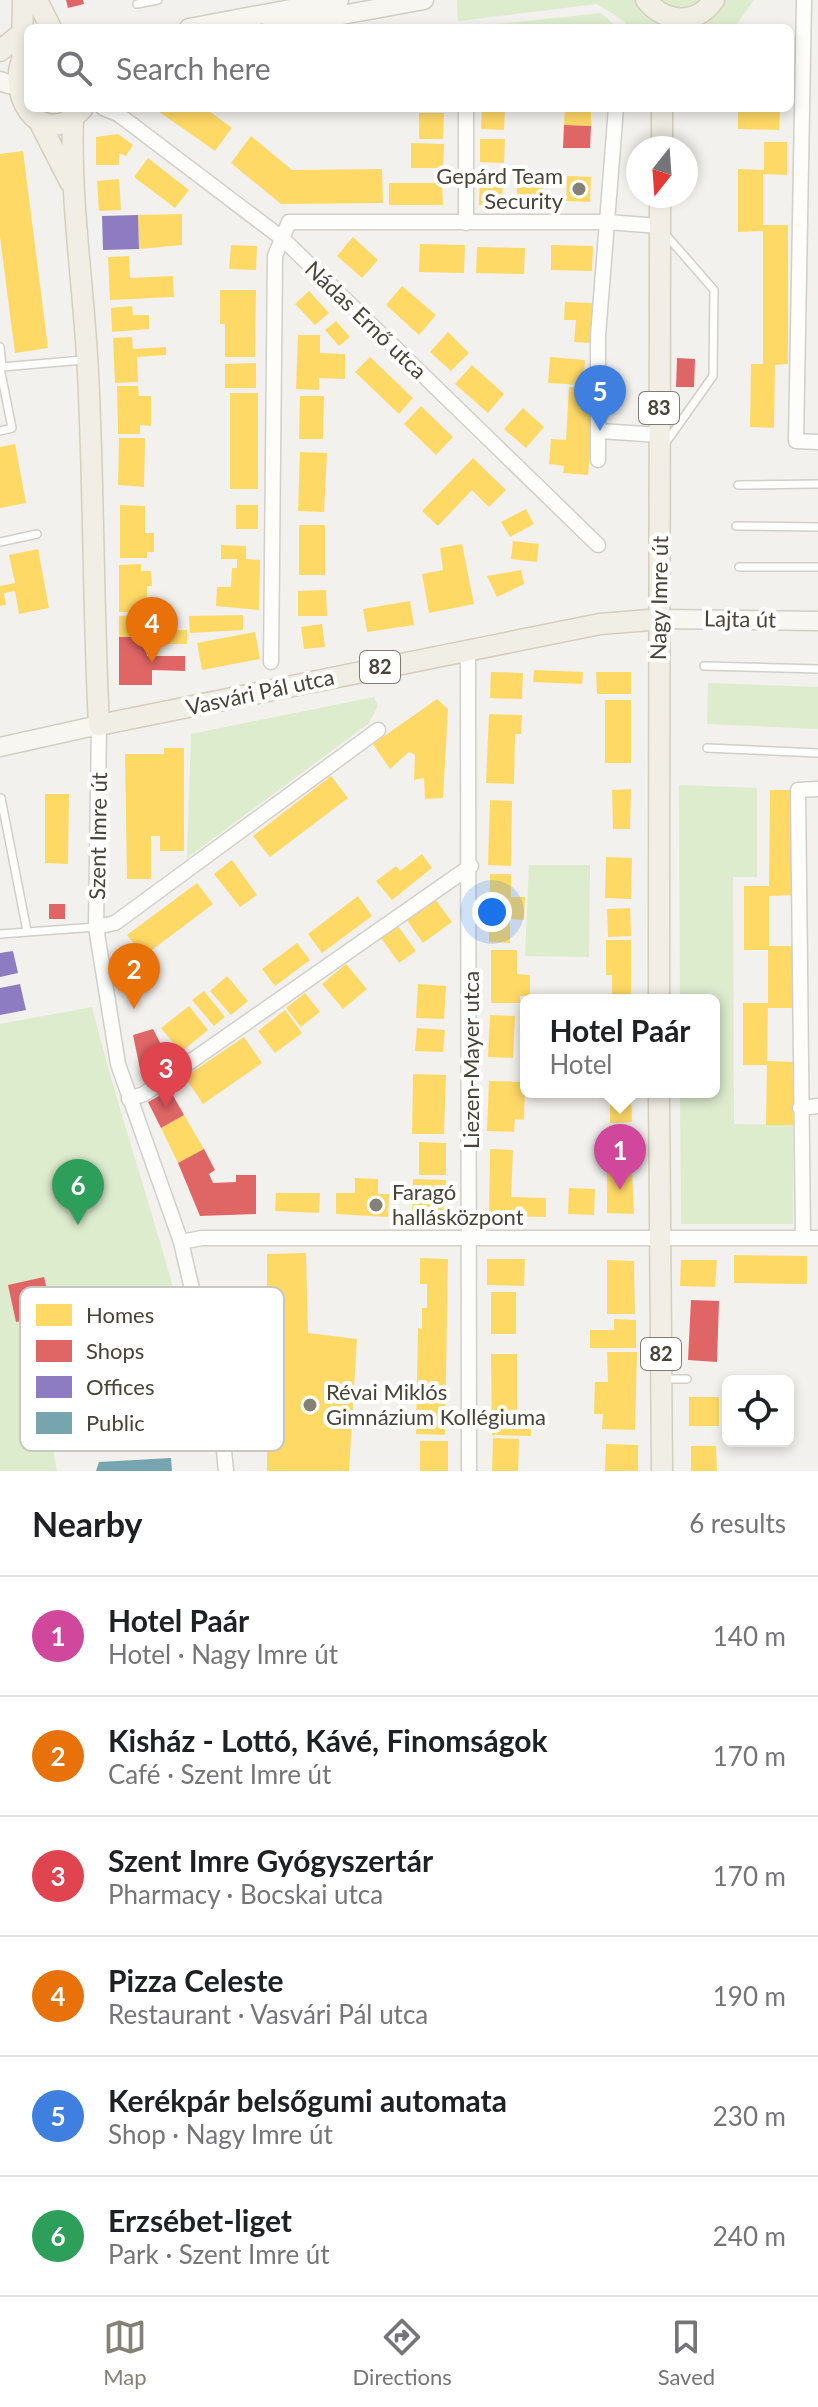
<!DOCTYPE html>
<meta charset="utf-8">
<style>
body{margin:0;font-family:Lato,sans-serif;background:#f2f2f2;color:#202124}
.controls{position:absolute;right:24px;bottom:24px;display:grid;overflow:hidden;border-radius:12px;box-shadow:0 4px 12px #0003}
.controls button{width:72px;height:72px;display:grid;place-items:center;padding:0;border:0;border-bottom:2px solid #e0e0e0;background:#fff;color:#202124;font:40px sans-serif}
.compass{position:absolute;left:626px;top:136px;width:72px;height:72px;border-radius:50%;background:#fff;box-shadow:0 4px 12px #0003;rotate:197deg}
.you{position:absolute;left:492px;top:912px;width:28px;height:28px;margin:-20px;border:6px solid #fff;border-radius:50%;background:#1a73e8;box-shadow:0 0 0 12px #1a73e833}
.badge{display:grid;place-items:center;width:52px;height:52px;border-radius:50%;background:#848177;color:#fff;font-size:26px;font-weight:700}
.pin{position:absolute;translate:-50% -66px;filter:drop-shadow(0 2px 4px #0008)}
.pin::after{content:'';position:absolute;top:42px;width:28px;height:24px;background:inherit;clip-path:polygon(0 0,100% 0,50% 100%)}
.popup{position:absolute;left:520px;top:994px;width:200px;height:104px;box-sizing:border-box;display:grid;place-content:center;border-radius:12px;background:#fff;filter:drop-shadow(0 2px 6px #0005);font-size:26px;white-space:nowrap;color:#757577}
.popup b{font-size:30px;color:#202124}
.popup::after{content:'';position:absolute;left:50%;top:100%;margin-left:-16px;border:16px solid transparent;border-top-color:#fff}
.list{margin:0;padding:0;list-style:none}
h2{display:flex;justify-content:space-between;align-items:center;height:104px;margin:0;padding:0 32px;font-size:34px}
h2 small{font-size:26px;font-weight:400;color:#757577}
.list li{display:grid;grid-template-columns:52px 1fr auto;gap:24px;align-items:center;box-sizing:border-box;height:120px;padding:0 32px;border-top:2px solid #e0e0e0}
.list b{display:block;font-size:30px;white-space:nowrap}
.list p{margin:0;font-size:26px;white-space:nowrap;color:#757577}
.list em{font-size:26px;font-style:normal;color:#757577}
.icon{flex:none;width:44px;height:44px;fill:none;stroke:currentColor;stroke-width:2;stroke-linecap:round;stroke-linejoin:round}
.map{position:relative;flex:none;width:818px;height:1471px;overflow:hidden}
.search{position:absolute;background:#fff;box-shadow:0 4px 12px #0003;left:24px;right:24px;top:24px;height:88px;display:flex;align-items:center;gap:20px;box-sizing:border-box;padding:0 28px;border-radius:12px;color:#757577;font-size:30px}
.sheet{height:824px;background:#fff}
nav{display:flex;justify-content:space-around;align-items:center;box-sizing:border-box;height:112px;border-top:2px solid #e0e0e0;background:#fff;font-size:22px;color:#757577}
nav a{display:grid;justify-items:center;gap:4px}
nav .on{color:#848177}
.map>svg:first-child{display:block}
.green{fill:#ddeccd}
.homes{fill:#ffd966}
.shops{fill:#e06666}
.offices{fill:#8e7cc3}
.public{fill:#76a5af}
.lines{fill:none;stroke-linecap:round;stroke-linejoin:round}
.lane-casing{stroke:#d0cfca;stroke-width:10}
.street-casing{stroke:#d0cfca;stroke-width:17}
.secondary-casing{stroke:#d1cec4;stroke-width:21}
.primary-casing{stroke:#d4cfba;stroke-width:23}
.lane{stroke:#fdfdfc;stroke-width:7}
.street{stroke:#fdfdfc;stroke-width:14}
.secondary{stroke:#f7f6f0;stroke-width:18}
.primary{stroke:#f1efe5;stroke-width:20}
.poi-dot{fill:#848177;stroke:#fff;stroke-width:3}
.labels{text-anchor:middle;stroke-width:8;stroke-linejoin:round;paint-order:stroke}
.shield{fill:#fff;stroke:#807c74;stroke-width:2}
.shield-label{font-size:20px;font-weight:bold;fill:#494438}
.poi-label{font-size:22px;fill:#494438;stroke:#fff;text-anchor:start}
.street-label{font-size:22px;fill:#494438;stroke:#fff}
.key{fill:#fff;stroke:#c8c7c3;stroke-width:2}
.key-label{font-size:22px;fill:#494438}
</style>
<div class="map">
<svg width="818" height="1471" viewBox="0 0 818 1471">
<rect width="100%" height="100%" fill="#f2f1ed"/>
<path class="green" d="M457,0H754L734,28H627L624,21L597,4L458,21Z
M601,13L618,28H470V27Z
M708,683L818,687V729L707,724Z
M374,697L378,706L369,723L187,858L191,734Z
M679,785L757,788V877H733L734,1124L793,1125V1224H681L680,1092H714V1000H680Z
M529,865H590L589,957L525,956Z
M92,1007C126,1143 176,1273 202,1410L51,1439L57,1471H0V1024Z"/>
<path class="homes" d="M160,108H205L232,128L215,151L158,111Z
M482,108H505L504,130L481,129Z
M565,108H591V126L564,125Z
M738,108H780L779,130L738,129Z
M419,113H444L443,139H419Z
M118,134L133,145L126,156L119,153V165H96V137Z
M251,136L292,170L382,169L383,203L281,204L231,163Z
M480,139H505L504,163L480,162Z
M764,142H787V175L763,174V225H788V364L775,365L774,428L750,427L751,364H763V231L738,232V169L764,170Z
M411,143L444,144L443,168H411Z
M23,151L48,348L15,353L0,237V154Z
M148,158L189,190L175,208L134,177Z
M480,171H503L502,205H479Z
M567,176L591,177L590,202L566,201Z
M119,179L121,210L99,211L97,181Z
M517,182L543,183V206H517Z
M389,183H442L443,205H389Z
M182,214V245L139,249L138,215Z
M353,237L378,260L362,278L337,256Z
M420,244L465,245L464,273L419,272Z
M231,245L257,246L256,270L229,269Z
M551,245L593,246L592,271L551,270Z
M477,247L525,248L524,274L476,273Z
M129,256L130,278L173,276L174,297L110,300L108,257Z
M402,286L436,315L419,335L386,305Z
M220,290H256L255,357H225V324H220Z
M309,291L329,313L315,325L295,304Z
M565,302L593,303L591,343L574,342L576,320H564Z
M132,306L133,315H149V329L112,332L111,308Z
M336,321L350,337L339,346L325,330Z
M448,332L469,353L451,371L430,352Z
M298,335H320V353L345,354V379L319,378V390L296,389Z
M132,337L133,349L166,347V355L137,357L138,382L115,383L113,338Z
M370,357L413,398L399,414L355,372Z
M550,357L585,360L583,385L548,383Z
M256,363V388H225V364Z
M472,365L504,394L488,413L455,384Z
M117,386H138L139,396H151V426L140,425V434H118Z
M569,387L595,388L588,475L563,473L564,466L549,464L551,439L566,440Z
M230,393H258V489H230Z
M300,396H324L323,439H299Z
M421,406L453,437L436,455L404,424Z
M523,408L544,427L526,448L504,429Z
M119,438H145L144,487L118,485Z
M15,444L26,503L0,508V447Z
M300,452L327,453L324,512L298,511Z
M473,458L506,490L489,507L472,490L438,526L422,511Z
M120,505L145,506V533H154V552H147V558H120Z
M236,505H258V529H236Z
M526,509L534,524L510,537L501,522Z
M299,525H325V575H299Z
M513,541L539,544L537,562L511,559Z
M462,544L474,604L429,613L422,574L443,570L440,548Z
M221,545L246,546V559L260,560L259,610L216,606L217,587H231L232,568H237V559H221Z
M38,549L49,608L19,614L15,591L4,593L6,605L0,606V586L15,583L9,555Z
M141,564V571H151L152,586H147V612H119V565Z
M521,570L524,584L497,597L487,576Z
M326,590L327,616H298V591Z
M410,601L414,625L367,632L363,609Z
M146,615V637H119V616Z
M243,615V630L190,633L189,616Z
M322,624L325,647L304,649L301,627Z
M159,630H187V644H159Z
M255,632L260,659L202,670L197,643Z
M534,670L583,672L582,684L533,682Z
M491,672L523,673L522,699L490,698Z
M596,672H631V694H597Z
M437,699L448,709L443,798L425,799L424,778L414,780L415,755L409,752L390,769L373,744Z
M605,700H631V763H605Z
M489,714L522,715L521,734H515L514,784L486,783Z
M164,748H184V851H160V836H151V879H127L125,754H164Z
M331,776L348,798L270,857L253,836Z
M631,789L630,829H613L612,790Z
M770,790H793V895L769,896V946H793V1008H768L767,1061L794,1062L793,1125H766L767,1065H743V1003H768V950H744V886H769Z
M45,794H69L68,864L45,863Z
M490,800L512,801L511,866L488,865Z
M422,854L432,868L392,900L376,881L396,866L400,871Z
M606,857L632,858L631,899L605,898Z
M232,860L257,895L240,907L214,874Z
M490,874H511V897H525L524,920L510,919V943L489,942Z
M197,883L213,904L144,956L127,935Z
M358,896L372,916L322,953L308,934Z
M435,899L452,922L423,943L406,919Z
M630,908L631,936L608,937L607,909Z
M398,926L416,951L399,963L381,938Z
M606,940H631V1000H603V994H612V975H606Z
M297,943L310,960L275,986L262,969Z
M491,950H517V974L530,975V996H520V1003H491Z
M346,964L367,989L343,1009L322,984Z
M227,976L248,1001L231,1015L210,991Z
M418,984L446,986L444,1019L416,1018Z
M204,991L225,1017L214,1026L192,1000Z
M305,993L320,1012L301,1027L286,1008Z
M189,1006L208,1030L181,1052L161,1028Z
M285,1010L302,1033L275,1053L258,1031Z
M490,1015L515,1016L513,1058L488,1057Z
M417,1028L445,1030L443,1052L415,1051Z
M244,1037L262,1063L203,1104L185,1077Z
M413,1074L446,1075L444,1134H412Z
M489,1081L525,1082L524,1120L515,1119L514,1132L487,1131Z
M610,1092H631L632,1122L610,1123Z
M184,1115L204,1149L178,1163L161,1128Z
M419,1142L446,1143V1175H419Z
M614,1148H631L634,1214L607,1213V1166H614Z
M490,1149L513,1150L511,1197L546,1198V1217L489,1216Z
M355,1178L378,1179V1194H389L388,1217L336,1214V1193H355Z
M413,1179L446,1180L445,1216L412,1215Z
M569,1188L595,1189L594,1215L568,1214Z
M276,1193H320L319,1213L275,1211Z
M306,1253L308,1333L357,1339L349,1471H267V1254Z
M734,1255L807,1256V1284L734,1283Z
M420,1258L448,1259L445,1435L416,1434L418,1328L422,1329V1308H427V1284H420Z
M487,1259H525L524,1286L487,1285Z
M607,1260L634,1261L635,1314H607Z
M681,1260H717L715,1287L680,1286Z
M491,1292H516V1334H491Z
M614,1319L636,1320V1348H590V1330H614Z
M607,1352H637L635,1430L602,1429L603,1414H594L595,1382H608Z
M491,1354H517V1415H531V1436L492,1435Z
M689,1397H719V1426H689Z
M493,1438L519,1439L518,1471H492Z
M420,1441H448V1471H420Z
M606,1444L638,1445V1471H605Z
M691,1446H716L717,1471H691Z"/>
<path class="shops" d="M66,0H83L84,4L68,8Z
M564,125L591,126L590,148H563Z
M677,358L695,359L694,387H676Z
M119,637H146L147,656H185V671L152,670V685H119Z
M49,904H65V919H49Z
M153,1029L169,1060L147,1074L140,1069L133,1035Z
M170,1090L184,1115L161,1128L148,1102Z
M204,1149L215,1170L209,1174L213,1183L236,1182V1175H256V1214L200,1216L178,1163Z
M44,1277L53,1314L16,1322L8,1285Z
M691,1300L719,1301L717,1362L688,1360Z"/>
<path class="offices" d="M138,215L139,249L103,250L102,216Z
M13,951L18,973L0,977V953Z
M20,984L26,1010L0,1015V988Z"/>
<path class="public" d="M171,1458L172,1471H96L99,1462Z"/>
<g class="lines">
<g class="lane-casing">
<path id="lane" d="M137,4L158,0
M666,235L714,290L713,376L667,441
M0,347L2,367L83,360
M0,368L12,428L0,431
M738,485L818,484
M736,526L818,527
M0,542L37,534
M739,567H818
M704,666L818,669
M707,748L818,753
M1,798L27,931
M0,934L96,927
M664,1379H687"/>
</g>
<g class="street-casing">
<path id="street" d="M804,0L796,441L818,442
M103,108L118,114L283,239L598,545
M466,223V108
M600,431L659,435
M598,460V336L616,108
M468,649L469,1471
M271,662L275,256L289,222H607L659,226
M99,725L96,927L118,1064L181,1242L220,1409L226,1471
M96,927L115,923L378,730
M129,1099L144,1094L471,866
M800,1108L818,1106
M803,1238L798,790L818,789
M181,1242L202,1238H818"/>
</g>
<g class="secondary-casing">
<path id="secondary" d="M189,28L339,0
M271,28L424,0
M0,81L8,84
M662,619L818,621
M0,747L99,725"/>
</g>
<g class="primary-casing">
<path id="primary" d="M37,0L51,28
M646,0C665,23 696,26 714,0
M28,49C0,87 40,157 83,108
M0,51L24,31
M22,54L23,0
M73,118C70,204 84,287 88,373C94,490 93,608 99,725L600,624L662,619
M41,125L70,182
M662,148V108
M659,1000L660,196
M659,1092L662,1471"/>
</g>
<use href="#lane" class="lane"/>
<use href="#street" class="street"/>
<use href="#secondary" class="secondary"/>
<use href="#primary" class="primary"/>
</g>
<g class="poi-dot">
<circle cx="579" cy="189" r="8"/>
<circle cx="376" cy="1205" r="8"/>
<circle cx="310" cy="1405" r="8"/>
</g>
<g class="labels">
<g class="shield">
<rect x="639" y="392" width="40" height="32" rx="6"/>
<rect x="360" y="651" width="40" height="32" rx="6"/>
<rect x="641" y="1338" width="40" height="32" rx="6"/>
</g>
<g class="shield-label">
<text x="659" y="415">83</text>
<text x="380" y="674">82</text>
<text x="661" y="1361">82</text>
</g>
<g class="poi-label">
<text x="563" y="184" text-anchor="end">Gepárd Team<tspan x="563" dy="25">Security</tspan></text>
<text x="392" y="1200">Faragó<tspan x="392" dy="25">hallásközpont</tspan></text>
<text x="326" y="1400">Révai Miklós<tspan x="326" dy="25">Gimnázium Kollégiuma</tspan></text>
</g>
<g class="street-label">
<text transform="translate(366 320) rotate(44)" y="8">Nádas Ernő utca</text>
<text transform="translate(659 598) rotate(-89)" y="8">Nagy Imre út</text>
<text transform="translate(740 619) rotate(1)" y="8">Lajta út</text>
<text transform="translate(260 692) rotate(-12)" y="8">Vasvári Pál utca</text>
<text transform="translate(98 836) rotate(-89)" y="8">Szent Imre út</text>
<text transform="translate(471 1060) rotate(-90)" y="8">Liezen-Mayer utca</text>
</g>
</g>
<rect x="20" y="1287" width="264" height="164" rx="12" class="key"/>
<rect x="36" y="1304" width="36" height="22" fill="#ffd966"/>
<rect x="36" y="1340" width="36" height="22" fill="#e06666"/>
<rect x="36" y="1376" width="36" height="22" fill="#8e7cc3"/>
<rect x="36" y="1412" width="36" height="22" fill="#76a5af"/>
<g class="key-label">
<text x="86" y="1323">Homes</text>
<text x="86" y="1359">Shops</text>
<text x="86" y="1395">Offices</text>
<text x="86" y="1431">Public</text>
</g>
</svg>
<div class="controls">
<button><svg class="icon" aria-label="locate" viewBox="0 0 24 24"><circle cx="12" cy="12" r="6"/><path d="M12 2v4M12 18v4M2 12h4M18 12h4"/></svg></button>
</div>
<svg class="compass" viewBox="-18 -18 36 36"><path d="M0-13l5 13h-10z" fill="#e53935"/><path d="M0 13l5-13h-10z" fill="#757577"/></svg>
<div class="you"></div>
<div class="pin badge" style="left:620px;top:1190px;background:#d1479c">1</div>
<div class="popup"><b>Hotel Paár</b>Hotel</div>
<div class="pin badge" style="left:134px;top:1009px;background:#e8710a">2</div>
<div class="pin badge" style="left:166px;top:1108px;background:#e0444e">3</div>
<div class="pin badge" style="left:152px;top:663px;background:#e8710a">4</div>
<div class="pin badge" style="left:600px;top:431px;background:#3f7fe0">5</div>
<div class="pin badge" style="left:78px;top:1225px;background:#2e9e5b">6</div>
<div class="search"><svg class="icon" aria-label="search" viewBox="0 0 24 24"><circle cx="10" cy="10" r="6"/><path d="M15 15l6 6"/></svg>Search here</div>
</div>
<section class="sheet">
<h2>Nearby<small>6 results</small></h2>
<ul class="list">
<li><span class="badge" style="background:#d1479c">1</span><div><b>Hotel Paár</b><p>Hotel · Nagy Imre út</p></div><em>140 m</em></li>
<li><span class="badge" style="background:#e8710a">2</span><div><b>Kisház - Lottó, Kávé, Finomságok</b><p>Café · Szent Imre út</p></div><em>170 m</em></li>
<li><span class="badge" style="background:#e0444e">3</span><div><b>Szent Imre Gyógyszertár</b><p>Pharmacy · Bocskai utca</p></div><em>170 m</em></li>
<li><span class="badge" style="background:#e8710a">4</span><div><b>Pizza Celeste</b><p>Restaurant · Vasvári Pál utca</p></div><em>190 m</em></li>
<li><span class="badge" style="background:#3f7fe0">5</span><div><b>Kerékpár belsőgumi automata</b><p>Shop · Nagy Imre út</p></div><em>230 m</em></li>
<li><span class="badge" style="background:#2e9e5b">6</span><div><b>Erzsébet-liget</b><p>Park · Szent Imre út</p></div><em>240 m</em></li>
</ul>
</section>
<nav>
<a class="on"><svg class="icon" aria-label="map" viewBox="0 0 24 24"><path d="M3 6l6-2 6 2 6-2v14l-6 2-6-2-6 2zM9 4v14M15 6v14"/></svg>Map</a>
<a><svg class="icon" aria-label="directions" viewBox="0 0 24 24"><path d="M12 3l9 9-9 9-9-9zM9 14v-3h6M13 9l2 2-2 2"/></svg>Directions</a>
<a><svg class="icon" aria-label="saved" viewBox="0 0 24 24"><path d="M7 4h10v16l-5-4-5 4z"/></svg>Saved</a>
</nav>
